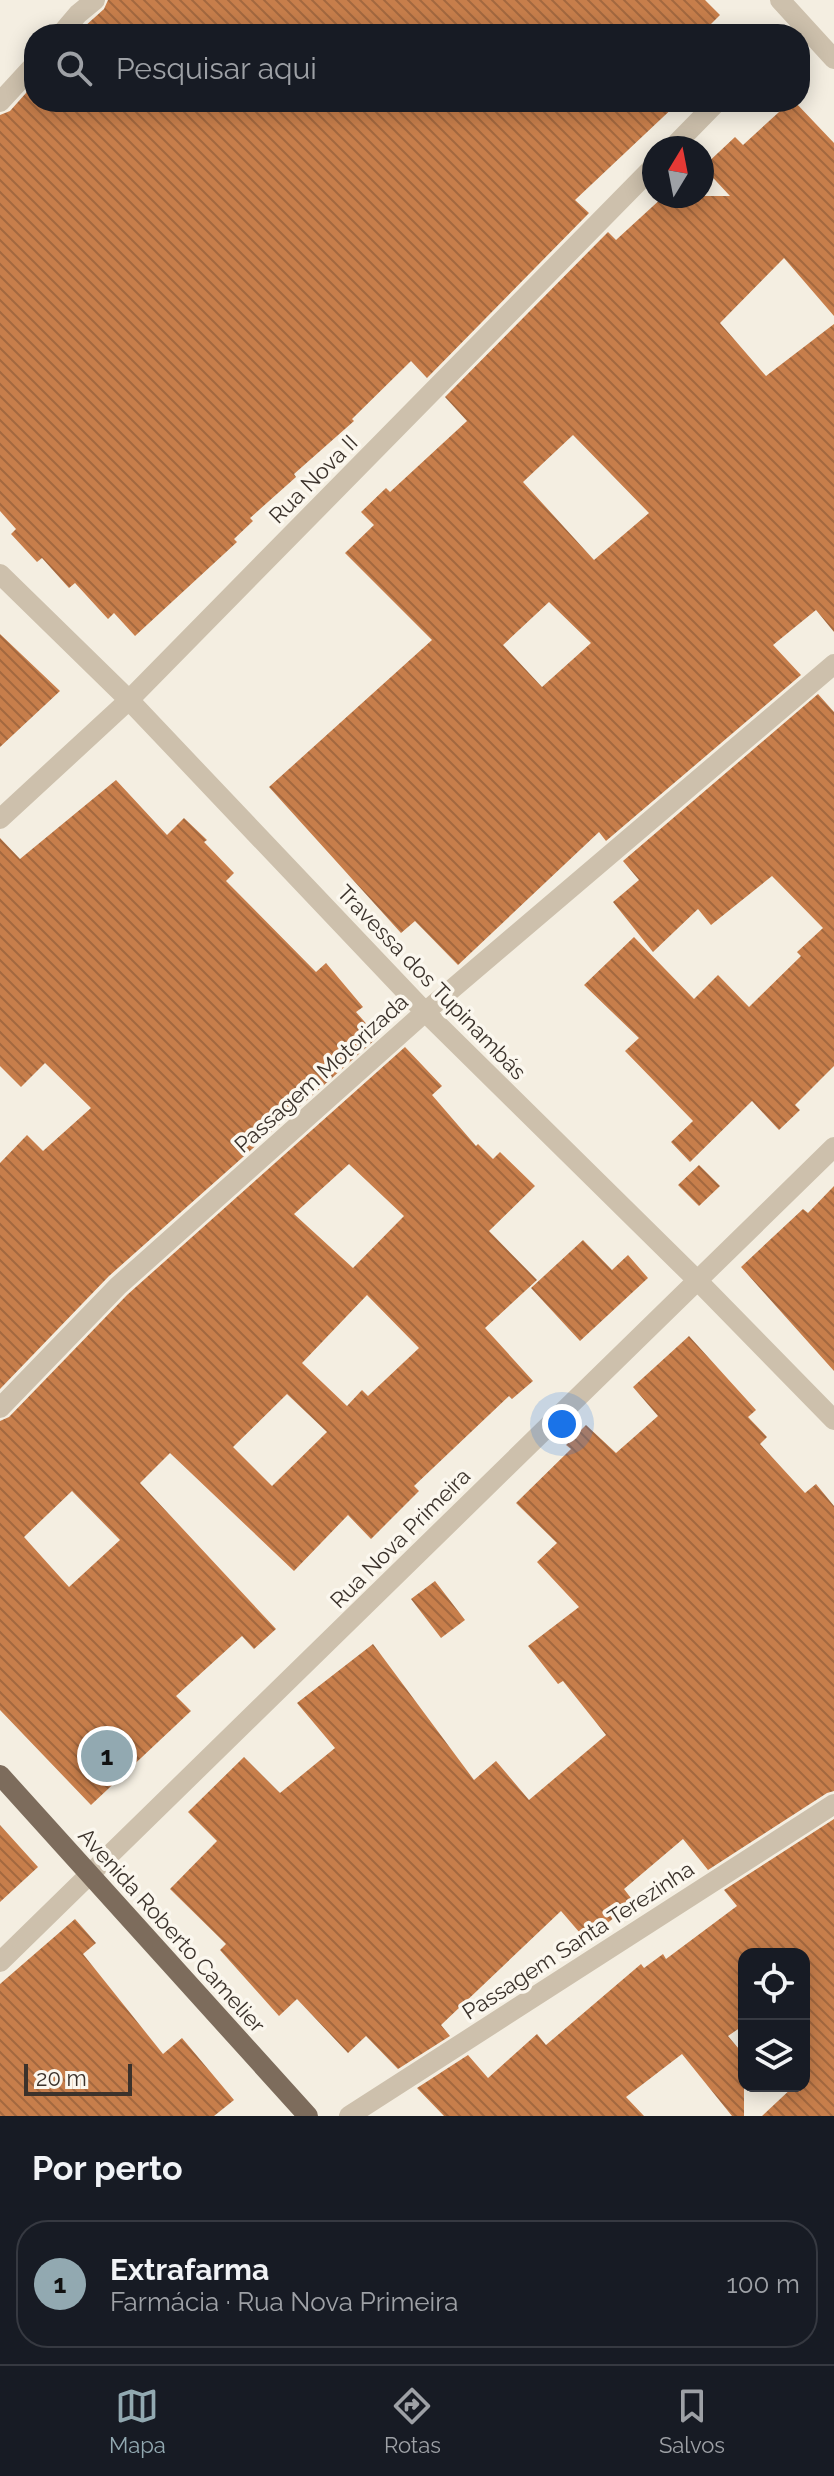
<!DOCTYPE html>
<html lang="pt">
<meta charset="utf-8">
<style>
body{margin:0;font-family:Raleway,sans-serif;background:#20242c;color:#f1f3f6}
.controls{position:absolute;right:24px;bottom:24px;display:grid;overflow:hidden;border-radius:16px;box-shadow:0 4px 20px #0003}
.controls button{width:72px;height:72px;display:grid;place-items:center;padding:0;border:0;border-bottom:2px solid #363941;background:#171b24;color:#f1f3f6;font:40px sans-serif}
.compass{position:absolute;left:642px;top:136px;width:72px;height:72px;border-radius:50%;background:#171b24;box-shadow:0 4px 20px #0003;rotate:10deg}
.scale{position:absolute;left:24px;bottom:20px;width:108px;box-sizing:border-box;padding-left:8px;border:4px solid #3b322b;border-top:0;font-size:22px;line-height:28px;white-space:nowrap;color:#3b322b;-webkit-text-stroke:6px #fbf7ee;paint-order:stroke}
.you{position:absolute;left:562px;top:1424px;width:28px;height:28px;margin:-20px;border:6px solid #fff;border-radius:50%;background:#1a73e8;box-shadow:0 0 0 12px #1a73e833}
.badge{display:grid;place-items:center;width:52px;height:52px;border-radius:50%;background:#92a9b1;color:#111;font-size:26px;font-weight:700}
.pin{position:absolute;translate:-50% -50%;border:4px solid #fff;box-shadow:0 2px 8px #0006}
.list{margin:0;padding:0;list-style:none}
h2{display:flex;justify-content:space-between;align-items:center;height:104px;margin:0;padding:0 32px;font-size:34px}
h2 small{font-size:26px;font-weight:400;color:#9ea1a6}
.list li{display:grid;grid-template-columns:52px 1fr auto;gap:24px;align-items:center;box-sizing:border-box;height:128px;margin:0 16px 16px;padding:0 16px;border:2px solid #363941;border-radius:32px}
.list b{display:block;font-size:30px;white-space:nowrap}
.list p{margin:0;font-size:26px;white-space:nowrap;color:#9ea1a6}
.list em{font-size:26px;font-style:normal;color:#9ea1a6}
.icon{flex:none;width:44px;height:44px;fill:none;stroke:currentColor;stroke-width:2;stroke-linecap:round;stroke-linejoin:round}
.map{position:relative;flex:none;width:834px;height:2116px;overflow:hidden}
.search{position:absolute;background:#171b24;box-shadow:0 4px 20px #0003;left:24px;right:24px;top:24px;height:88px;display:flex;align-items:center;gap:20px;box-sizing:border-box;padding:0 28px;border-radius:32px;color:#9ea1a6;font-size:30px}
.sheet{height:248px;background:#171b24}
nav{display:flex;justify-content:space-around;align-items:center;box-sizing:border-box;height:112px;border-top:2px solid #363941;background:#171b24;font-size:22px;color:#9ea1a6}
nav a{display:grid;justify-items:center;gap:4px}
nav .on{color:#92a9b1}
.map>svg:first-child{display:block}
.building{fill:url(#building-back-hatch);fill-rule:evenodd}
.lines{fill:none;stroke-linecap:round;stroke-linejoin:round}
.minor{stroke:#cdc0ac;stroke-width:20}
.major{stroke:#7d6c5c;stroke-width:20}
.labels{text-anchor:middle;stroke-width:7;stroke-linejoin:round;paint-order:stroke}
.street-label{font-size:22px;fill:#3b322b;stroke:#fbf7ee}
</style>
<div class="map">
<svg width="834" height="2116" viewBox="0 0 834 2116">
<defs>
<pattern id="building-back-hatch" width="6" height="6" patternUnits="userSpaceOnUse" patternTransform="scale(2)"><rect width="6" height="6" fill="#c77e4b"/><path d="M-1 5l2 2M0 0l6 6M5-1l2 2" fill="none" stroke="#a3683f"/></pattern>
</defs>
<rect width="100%" height="100%" fill="#f4eee1"/>
<path class="building" d="M108,0H705L720,15L701,34H90L84,27L104,9Z
M34,84V102H679L575,200L589,213L427,378L411,361L352,419L354,421L294,474L296,477L250,518L253,521L234,539L237,542L135,636L114,613L108,619L75,583L69,588L42,558L37,562L11,534L16,529L0,511V115L10,111Z
M790,102H795L834,143V316L784,258L720,323L766,376L834,324V632L816,610L773,645L801,675L606,841L599,832L458,965L415,921L401,933L269,787L432,640L345,553L374,525L361,512L386,488L390,492L467,421L445,397L608,232L616,240L664,196H730L703,167L735,137L743,145ZM573,435L649,513L594,560L523,482ZM549,602L591,643L542,687L503,645Z
M0,634L60,691L0,747Z
M818,694L834,712V1066L795,1105L800,1110L779,1130L752,1101L690,1162L671,1142L693,1121L625,1051L639,1038L584,985L634,937L694,999L718,975L749,1007L801,956L797,952L823,928L772,876L711,925L698,909L653,952L613,902L639,880L623,861Z
M116,780L167,835L184,818L207,840L204,842L234,873L226,881L316,972L326,963L363,1007L356,1012L378,1037L109,1276L0,1389V1163L27,1135L43,1151L91,1108L45,1063L21,1087L0,1066V838L20,859Z
M405,1047L442,1086L432,1095L476,1146L478,1144L493,1159L500,1152L535,1186L489,1231L537,1280L485,1328L533,1381L512,1399L509,1396L414,1486L419,1491L371,1539L348,1515L294,1571L170,1453L140,1483L276,1629L254,1649L242,1636L176,1696L191,1711L91,1805L0,1710V1421L9,1417L127,1295ZM349,1164L404,1216L353,1268L294,1214ZM367,1295L419,1348L368,1396L362,1390L347,1406L302,1363ZM287,1394L327,1432L272,1486L233,1447ZM72,1491L120,1540L69,1587L24,1537Z
M699,1165L720,1186L699,1206L678,1185Z
M834,1186V1371L741,1267L803,1209L808,1213Z
M583,1240L612,1270L628,1255L648,1278L580,1341L531,1288Z
M689,1336L756,1410L748,1417L767,1437L760,1444L805,1493L816,1484L834,1506V1791L827,1793L708,1870L683,1839L624,1889L634,1902L586,1940L561,1911L441,2025L450,2036L398,2069L366,2036L348,2053L297,1999L279,2016L220,1950L226,1944L170,1889L217,1841L188,1812L244,1757L280,1793L335,1748L297,1703L373,1644L474,1780L496,1761L529,1800L606,1735L563,1681L558,1684L528,1646L579,1607L537,1562L557,1543L516,1503L571,1449L566,1445L586,1425L616,1453L658,1416L633,1387Z
M435,1581L465,1620L441,1638L411,1599Z
M834,1819V2116H762L794,2086H804V1954H744V2025L728,2036L744,2055V2116H732L682,2054L626,2097L644,2116H444L417,2088L468,2055L488,2078L537,2034L546,2045L641,1964L644,1968L663,1954L666,1959L737,1906L724,1890Z
M0,1825L38,1867L0,1902Z
M75,1919L96,1943L83,1954L163,2054L182,2038L234,2100L214,2116H0V1984Z"/>
<g class="lines">
<path class="minor" d="M780,0L834,59
M61,34L78,14L95,0
M0,102L34,65
M672,148L717,102
M0,574L129,700L425,1012L696,1279L834,1420
M0,819L129,700L654,166
M0,1408L118,1286L425,1012L834,664
M0,1962L834,1147
M349,2116L834,1804"/>
<path class="major" d="M0,1775L308,2116"/>
</g>
<g class="labels">
<g class="street-label">
<text transform="translate(313 479) rotate(-45)" y="8">Rua Nova II</text>
<text transform="translate(432 982) rotate(46)" y="8">Travessa dos Tupinambás</text>
<text transform="translate(321 1073) rotate(-42)" y="8">Passagem Motorizada</text>
<text transform="translate(400 1538) rotate(-45)" y="8">Rua Nova Primeira</text>
<text transform="translate(172 1930) rotate(48)" y="8">Avenida Roberto Camelier</text>
<text transform="translate(578 1940) rotate(-33)" y="8">Passagem Santa Terezinha</text>
</g>
</g>
</svg>
<div class="controls">
<button><svg class="icon" aria-label="locate" viewBox="0 0 24 24"><circle cx="12" cy="12" r="6"/><path d="M12 2v4M12 18v4M2 12h4M18 12h4"/></svg></button>
<button><svg class="icon" aria-label="layers" viewBox="0 0 24 24"><path d="M12 4l9 5-9 5-9-5zM3 14l9 5 9-5"/></svg></button>
</div>
<svg class="compass" viewBox="-18 -18 36 36"><path d="M0-13l5 13h-10z" fill="#e53935"/><path d="M0 13l5-13h-10z" fill="#9ea1a6"/></svg>
<div class="scale">20 m</div>
<div class="you"></div>
<div class="pin badge" style="left:107px;top:1756px">1</div>
<div class="search"><svg class="icon" aria-label="search" viewBox="0 0 24 24"><circle cx="10" cy="10" r="6"/><path d="M15 15l6 6"/></svg>Pesquisar aqui</div>
</div>
<section class="sheet">
<h2>Por perto<small></small></h2>
<ul class="list">
<li><span class="badge">1</span><div><b>Extrafarma</b><p>Farmácia · Rua Nova Primeira</p></div><em>100 m</em></li>
</ul>
</section>
<nav>
<a class="on"><svg class="icon" aria-label="map" viewBox="0 0 24 24"><path d="M3 6l6-2 6 2 6-2v14l-6 2-6-2-6 2zM9 4v14M15 6v14"/></svg>Mapa</a>
<a><svg class="icon" aria-label="directions" viewBox="0 0 24 24"><path d="M12 3l9 9-9 9-9-9zM9 14v-3h6M13 9l2 2-2 2"/></svg>Rotas</a>
<a><svg class="icon" aria-label="saved" viewBox="0 0 24 24"><path d="M7 4h10v16l-5-4-5 4z"/></svg>Salvos</a>
</nav>
